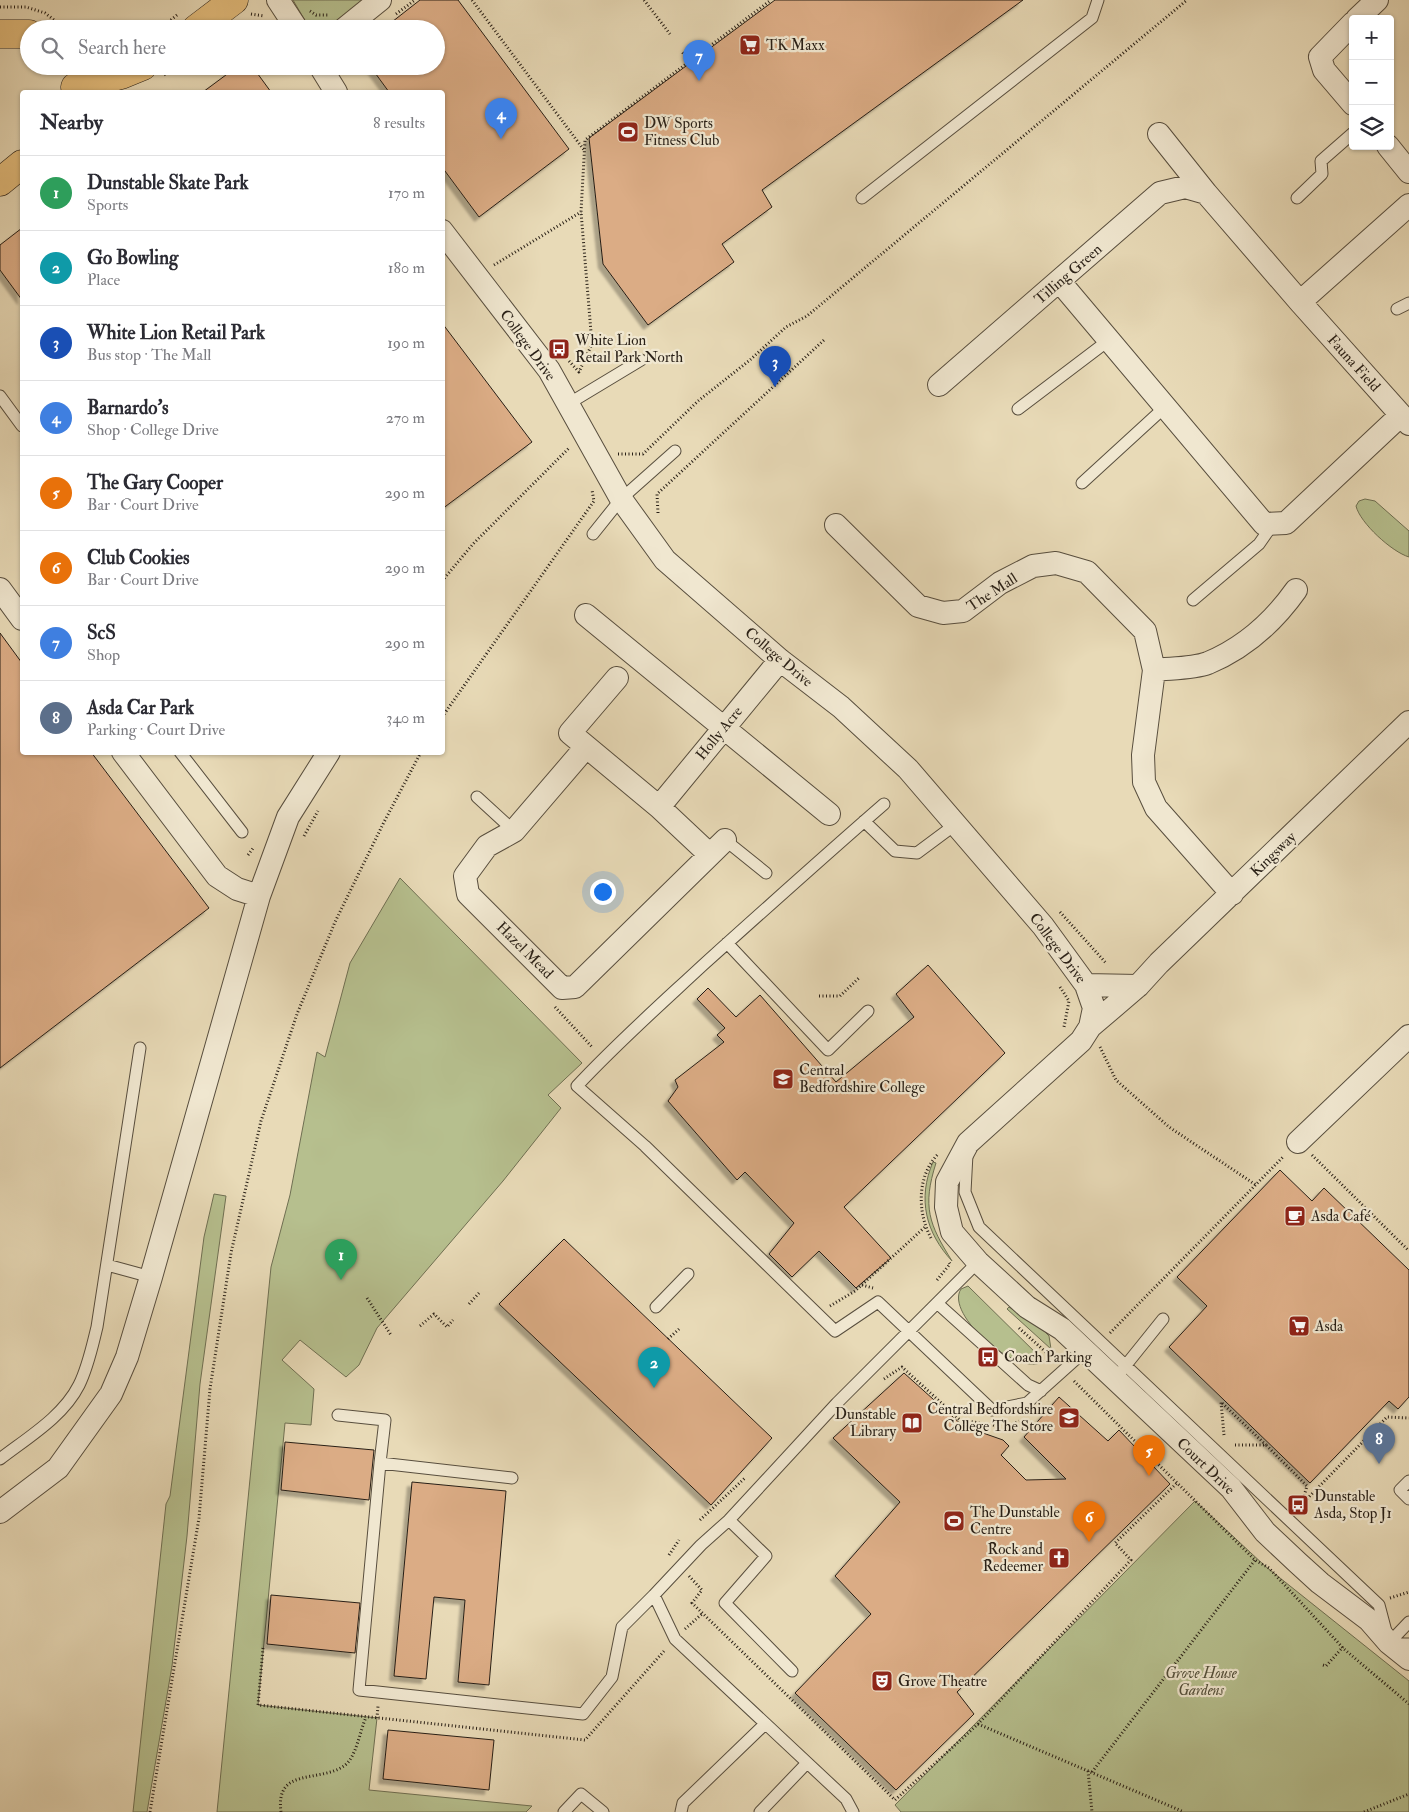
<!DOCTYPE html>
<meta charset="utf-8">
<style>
body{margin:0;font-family:"IM FELL Double Pica",serif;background:#f7f7f7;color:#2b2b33}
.controls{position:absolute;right:15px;top:15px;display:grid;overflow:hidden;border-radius:5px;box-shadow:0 1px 4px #0004}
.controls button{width:45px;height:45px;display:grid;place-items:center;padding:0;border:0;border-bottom:1px solid #e1e1e2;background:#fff;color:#2b2b33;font:25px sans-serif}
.you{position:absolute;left:602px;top:891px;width:18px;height:18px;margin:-12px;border:4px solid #fff;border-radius:50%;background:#1a73e8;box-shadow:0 0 0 8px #1a73e833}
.badge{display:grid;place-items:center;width:32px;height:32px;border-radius:50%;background:#0b8043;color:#fff;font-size:16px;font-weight:700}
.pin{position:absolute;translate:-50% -41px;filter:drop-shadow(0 1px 2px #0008)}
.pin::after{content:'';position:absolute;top:26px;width:18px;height:15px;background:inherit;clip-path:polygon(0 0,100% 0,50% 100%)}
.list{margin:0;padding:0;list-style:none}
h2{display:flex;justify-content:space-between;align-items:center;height:65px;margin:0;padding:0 20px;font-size:21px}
h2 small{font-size:16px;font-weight:400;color:#7c7c81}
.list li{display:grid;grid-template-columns:32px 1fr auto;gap:15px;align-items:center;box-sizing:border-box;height:75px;padding:0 20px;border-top:1px solid #e1e1e2}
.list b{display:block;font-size:19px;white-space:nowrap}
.list p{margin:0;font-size:16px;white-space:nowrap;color:#7c7c81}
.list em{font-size:16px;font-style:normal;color:#7c7c81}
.icon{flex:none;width:28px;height:28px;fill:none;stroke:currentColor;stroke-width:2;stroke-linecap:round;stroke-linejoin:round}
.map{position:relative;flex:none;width:1409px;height:1812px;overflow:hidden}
.search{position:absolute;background:#fff;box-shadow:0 1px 4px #0004;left:20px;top:20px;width:425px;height:55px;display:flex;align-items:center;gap:12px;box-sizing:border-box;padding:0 18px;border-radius:28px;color:#7c7c81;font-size:19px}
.panel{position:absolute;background:#fff;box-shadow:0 1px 4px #0004;left:20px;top:90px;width:425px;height:665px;border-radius:5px}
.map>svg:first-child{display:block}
.green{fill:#b6bf8e;stroke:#6f6f52}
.building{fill:#dbac85;stroke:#281f16;filter:url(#shadow)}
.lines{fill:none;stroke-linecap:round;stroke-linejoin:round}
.service-casing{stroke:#584e3e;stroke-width:13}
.minor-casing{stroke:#584e3e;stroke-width:24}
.primary-casing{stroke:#281f16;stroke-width:29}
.path{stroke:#281f16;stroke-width:3;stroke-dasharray:1 2.5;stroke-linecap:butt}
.service{stroke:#f0e7d0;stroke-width:11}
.minor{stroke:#f0e7d0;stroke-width:22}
.primary{stroke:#e4bd7c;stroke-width:28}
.labels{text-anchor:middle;stroke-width:4.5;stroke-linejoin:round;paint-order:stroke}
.poi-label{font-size:15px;fill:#281f16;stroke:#f0e7d0;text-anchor:start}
.street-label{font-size:15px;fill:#281f16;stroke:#f0e7d0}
.park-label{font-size:15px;font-style:italic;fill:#534f3a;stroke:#f0e7d0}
</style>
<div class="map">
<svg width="1409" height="1812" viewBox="0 0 1409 1812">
<defs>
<filter id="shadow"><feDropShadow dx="-4.5" dy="4.5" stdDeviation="1" flood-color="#0004"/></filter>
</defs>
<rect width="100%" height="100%" fill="#e8dab7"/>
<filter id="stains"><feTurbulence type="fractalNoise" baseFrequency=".004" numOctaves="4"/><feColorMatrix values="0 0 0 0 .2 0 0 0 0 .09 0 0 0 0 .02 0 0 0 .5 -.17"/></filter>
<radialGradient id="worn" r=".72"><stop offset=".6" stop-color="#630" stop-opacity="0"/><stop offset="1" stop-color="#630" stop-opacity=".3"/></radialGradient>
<path class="green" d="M293,0H364L327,29H310Z
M1365,499L1375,501L1409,531V557C1392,552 1360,523 1356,506L1359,501Z
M400,878L582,1063L548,1095L561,1108L503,1181L377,1328L359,1365L346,1377L300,1340L282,1360L314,1389L311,1425L285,1423L258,1705L377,1718L369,1790L532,1806L526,1812H217L271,1267L290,1195L317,1052L325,1057L350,963Z
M933,1162L936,1163C922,1207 929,1224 952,1261C926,1233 917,1199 933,1162Z
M214,1194L226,1196L200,1384L187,1536L172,1666L147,1812H133L166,1504L170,1496L204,1237Z
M968,1286L1044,1361C1018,1379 944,1314 961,1289Z
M1009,1307L1044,1331L1049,1336L1051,1349L1007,1309Z
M1195,1501L1265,1566L1409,1681V1812H901L895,1805Z"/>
<path class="building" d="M420,0H458L569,149L479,217L442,167V92H389L370,66H436V29H383Z
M775,0H1023L762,190L772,207L722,244L734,262L648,325L603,264L589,138Z
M238,66H252L271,92H203Z
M22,228V300L0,270V245Z
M442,323L532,442L442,509Z
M0,633L22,663V752H91L209,908L0,1068Z
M928,965L1005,1053L844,1207L891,1258L856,1288L819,1251L792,1277L769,1254L794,1223L745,1172L737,1180L668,1101L678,1087L675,1080L724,1042L717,1035L725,1028L697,999L708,988L736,1017L760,995L836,1082L914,1017L896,994Z
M1280,1170L1312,1201L1324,1188L1409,1270V1397L1398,1409L1389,1401L1310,1483L1169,1347L1207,1306L1177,1277Z
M564,1239L772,1438L711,1505L499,1304Z
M904,1373L963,1426L1003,1440L1009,1446L1001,1455L1026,1480L1066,1479L1024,1437L1059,1397L1108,1441L1119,1430L1170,1484L957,1692L974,1714L896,1790L795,1693L871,1614L835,1576L900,1502L833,1438Z
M285,1442L374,1450L369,1500L281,1490Z
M412,1482L506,1491L489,1685L458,1682L465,1600L434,1597L426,1679L394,1676Z
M271,1595L360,1603L355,1653L267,1644Z
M388,1730L494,1740L489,1790L383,1779Z"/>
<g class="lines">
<g class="service-casing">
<path id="service" d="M862,198L1092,18L1098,0
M1297,198L1322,174L1321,161L1353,133
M1397,309L1409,303
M0,396L22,426
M568,404L641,360
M1018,409L1109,340
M1082,483L1165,407
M593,534L621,499L675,451
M1193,600L1259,544L1273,524
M180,752L242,832
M477,797L514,831
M884,804C823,857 763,911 703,965C660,1005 617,1043 577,1086L645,1146L835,1331L878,1302L992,1410L1027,1403L1085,1351
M864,821L895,851L917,853L956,824
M725,840L766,873
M727,943L828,1050L868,1011
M967,1154L965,1192L979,1227L1379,1605L1389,1643L1409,1644
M107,1265L151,1277
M937,1303L1028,1385L1041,1391
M656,1307L688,1274
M1122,1370L1163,1319
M338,1415L385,1420L380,1463
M0,1459C27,1438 63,1417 79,1385C88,1367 92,1347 97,1327L140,1048
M512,1478L380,1463L359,1690L583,1714L612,1677L622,1627L654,1595
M1409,1481L1400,1490L1409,1499
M729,1520L766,1556L725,1603L792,1671
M1389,1643L1409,1622
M564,1812L581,1794L603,1812
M681,1812L683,1803L765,1724
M760,1812L806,1764
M853,1812L846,1799L675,1639L654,1595L701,1545L729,1520L837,1403L978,1262"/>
</g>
<g class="minor-casing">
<path id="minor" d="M278,0L297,29
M1357,19L1377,0
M1353,23L1320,57L1324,70L1353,104
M344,29L380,0
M320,66L336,92
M1159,134L1206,193
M1388,146L1409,172
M442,231L549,370L621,499L665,560L780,660L841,707L908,769L1043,926L1086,985L1094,1008L1090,1027L1081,1041L968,1143L947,1182L946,1207L952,1232L978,1262L1027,1307L1062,1329L1231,1488L1265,1532L1298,1563L1320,1583L1369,1620L1389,1643L1409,1659
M1060,282L1264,524L1286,523L1401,415
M1300,302L1409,205
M939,385L1160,193L1185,187L1206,193L1300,302L1409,424
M836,525L918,606L943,613L963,611L1000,583L1033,566L1056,563L1087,572L1145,631L1154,670L1143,755L1144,782L1156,808L1232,894
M0,589L22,619
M586,615L829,814
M1154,670C1170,668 1192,669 1208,663C1244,648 1274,621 1296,590
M617,678L570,733L659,807L709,854
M586,747L514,831L487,846L465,876L468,894L562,988L575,987L725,840
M123,752L217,876L237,889L259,896
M659,807L780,660
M1086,985L1138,986
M1090,1027L1138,986L1159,963L1409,722
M1298,1142L1409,1036
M0,1512L58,1468L111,1394L127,1357L151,1277L259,896L288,817L329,752"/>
</g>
<g class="primary-casing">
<path id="primary" d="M196,29L234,0
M0,34H29
M75,87L121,75L143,66
M0,182L22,164"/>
</g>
<path class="path" d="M472,0L584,150
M644,0L670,34
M0,7H26L45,13L66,29
M310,11L316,15H328
M251,14L264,16
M396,14L415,0
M160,29L177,15
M690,61L771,0
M164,75L175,66
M494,265L581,212
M569,361L579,372L592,344L581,212L585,140L690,61L682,52
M618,454H643L698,401L750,360L786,327L807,316L1187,0
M658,513L657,494L824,340
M442,581L473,544L569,448
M442,717L594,501L592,490
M304,836L318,811
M248,855L254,847
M1060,912L1106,963
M1060,987L1069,1001L1064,1027
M819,996H840L860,977
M555,1007L593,1048
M1100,1047L1116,1080L1169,1127L1256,1185
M1312,1155L1409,1251
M931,1238C917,1212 917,1176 938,1154
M937,1280L950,1264L948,1261
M862,1285L873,1288
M367,1298L391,1335
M469,1304L479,1293
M830,1306L855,1291L925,1227
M420,1326L434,1314L447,1327L453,1320
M1019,1328L1049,1355
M1110,1333L1284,1156
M668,1339L679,1329
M884,1379L902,1367L960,1420L986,1424
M1074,1381L1255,1560L1269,1568L1344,1649L1409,1704
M993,1425L1007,1428L1019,1421
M1224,1435L1221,1402L1266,1445
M1235,1445H1266L1307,1486L1302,1503
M1302,1504L1387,1417L1409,1418
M700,1520L746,1477
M669,1555L679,1540
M689,1576L702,1590L692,1603L895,1800L978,1724L1131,1560L1115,1543L1178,1482
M1390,1598L1409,1592
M685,1629L703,1613
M263,1648L258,1705L585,1740L665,1650
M1323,1665L1326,1666L1343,1647
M377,1718L378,1706
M978,1724L1184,1812
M1088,1771L1092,1812
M1092,1772L1255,1560
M150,1812L199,1518L210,1389L231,1253L261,1121L297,1014L335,922L383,824L421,752
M281,1812C275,1767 318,1783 344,1766C356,1758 360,1731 366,1717
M1364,1812L1409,1794"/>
<use href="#service" class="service"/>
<use href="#minor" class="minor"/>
<use href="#primary" class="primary"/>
</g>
<defs>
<g id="supermarket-square" transform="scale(1.125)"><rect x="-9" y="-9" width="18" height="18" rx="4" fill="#8f2418" stroke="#f0e7d0"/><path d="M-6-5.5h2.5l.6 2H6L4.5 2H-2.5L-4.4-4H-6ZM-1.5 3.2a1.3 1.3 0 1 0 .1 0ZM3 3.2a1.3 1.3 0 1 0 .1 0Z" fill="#fff"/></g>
<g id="stadium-square" transform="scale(1.125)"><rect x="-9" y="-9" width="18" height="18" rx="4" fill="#8f2418" stroke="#f0e7d0"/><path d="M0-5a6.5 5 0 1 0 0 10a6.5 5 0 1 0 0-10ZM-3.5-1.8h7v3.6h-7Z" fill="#fff"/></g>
<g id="bus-square" transform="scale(1.125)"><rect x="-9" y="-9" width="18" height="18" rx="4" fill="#8f2418" stroke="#f0e7d0"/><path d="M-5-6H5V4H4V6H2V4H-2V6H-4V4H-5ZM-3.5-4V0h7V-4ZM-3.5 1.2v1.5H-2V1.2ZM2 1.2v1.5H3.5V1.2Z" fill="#fff"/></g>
<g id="university-square" transform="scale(1.125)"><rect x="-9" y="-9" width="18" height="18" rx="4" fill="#8f2418" stroke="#f0e7d0"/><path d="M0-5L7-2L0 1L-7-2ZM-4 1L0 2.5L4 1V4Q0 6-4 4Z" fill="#fff"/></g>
<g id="cafe-square" transform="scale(1.125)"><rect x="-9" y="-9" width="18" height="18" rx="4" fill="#8f2418" stroke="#f0e7d0"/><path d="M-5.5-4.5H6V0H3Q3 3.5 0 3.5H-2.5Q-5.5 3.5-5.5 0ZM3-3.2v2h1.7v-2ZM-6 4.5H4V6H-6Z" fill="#fff"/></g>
<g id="library-square" transform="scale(1.125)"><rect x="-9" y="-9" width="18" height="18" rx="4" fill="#8f2418" stroke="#f0e7d0"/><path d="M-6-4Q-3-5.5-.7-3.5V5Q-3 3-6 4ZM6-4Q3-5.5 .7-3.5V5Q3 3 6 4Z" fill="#fff"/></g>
<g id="church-square" transform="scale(1.125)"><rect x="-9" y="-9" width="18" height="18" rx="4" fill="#8f2418" stroke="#f0e7d0"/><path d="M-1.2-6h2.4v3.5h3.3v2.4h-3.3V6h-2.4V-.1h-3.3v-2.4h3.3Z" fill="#fff"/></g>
<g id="theatre-square" transform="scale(1.125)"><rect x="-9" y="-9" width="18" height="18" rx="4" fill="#8f2418" stroke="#f0e7d0"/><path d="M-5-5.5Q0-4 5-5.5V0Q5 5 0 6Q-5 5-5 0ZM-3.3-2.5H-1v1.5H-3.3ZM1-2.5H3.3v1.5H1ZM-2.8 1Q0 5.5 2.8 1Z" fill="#fff"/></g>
</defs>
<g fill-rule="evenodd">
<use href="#supermarket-square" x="750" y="45"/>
<use href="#stadium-square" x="628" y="132"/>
<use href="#bus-square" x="559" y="349"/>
<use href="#university-square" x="783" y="1079"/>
<use href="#cafe-square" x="1295" y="1216"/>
<use href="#supermarket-square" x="1299" y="1326"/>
<use href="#bus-square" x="988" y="1357"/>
<use href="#university-square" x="1069" y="1418"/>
<use href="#library-square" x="912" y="1423"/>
<use href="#bus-square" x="1298" y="1505"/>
<use href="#stadium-square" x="954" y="1521"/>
<use href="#church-square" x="1059" y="1558"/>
<use href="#theatre-square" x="882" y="1681"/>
</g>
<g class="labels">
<g class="poi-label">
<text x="766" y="50">TK Maxx</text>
<text x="644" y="128">DW Sports<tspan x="644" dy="17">Fitness Club</tspan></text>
<text x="575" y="345">White Lion<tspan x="575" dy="17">Retail Park North</tspan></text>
<text x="799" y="1075">Central<tspan x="799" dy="17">Bedfordshire College</tspan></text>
<text x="1311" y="1221">Asda Café</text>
<text x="1315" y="1331">Asda</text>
<text x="1004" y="1362">Coach Parking</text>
<text x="1053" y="1414" text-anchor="end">Central Bedfordshire<tspan x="1053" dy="17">College The Store</tspan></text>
<text x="896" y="1419" text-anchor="end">Dunstable<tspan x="896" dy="17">Library</tspan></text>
<text x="1314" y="1501">Dunstable<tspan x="1314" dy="17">Asda, Stop J1</tspan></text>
<text x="970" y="1517">The Dunstable<tspan x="970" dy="17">Centre</tspan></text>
<text x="1043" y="1554" text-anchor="end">Rock and<tspan x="1043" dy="17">Redeemer</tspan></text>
<text x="898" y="1686">Grove Theatre</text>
</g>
<g class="street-label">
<text transform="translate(1068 274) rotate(-41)" y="5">Tilling Green</text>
<text transform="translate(528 345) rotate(54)" y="5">College Drive</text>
<text transform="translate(1354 363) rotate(48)" y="5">Fauna Field</text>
<text transform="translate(992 592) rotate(-33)" y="5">The Mall</text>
<text transform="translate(779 657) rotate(40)" y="5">College Drive</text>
<text transform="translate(719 733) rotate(-51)" y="5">Holly Acre</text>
<text transform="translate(1273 854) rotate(-44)" y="5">Kingsway</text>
<text transform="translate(1058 948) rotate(53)" y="5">College Drive</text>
<text transform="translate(525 950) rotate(45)" y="5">Hazel Mead</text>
<text transform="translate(1206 1466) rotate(44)" y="5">Court Drive</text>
</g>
<g class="park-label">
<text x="1201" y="1678">Grove House<tspan x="1201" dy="17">Gardens</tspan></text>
</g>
</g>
<rect width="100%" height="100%" filter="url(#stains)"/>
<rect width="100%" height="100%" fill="url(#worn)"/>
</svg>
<div class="controls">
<button>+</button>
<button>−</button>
<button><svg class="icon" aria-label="layers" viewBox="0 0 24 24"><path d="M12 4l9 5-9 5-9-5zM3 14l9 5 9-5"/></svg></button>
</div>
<div class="you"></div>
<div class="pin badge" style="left:341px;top:1280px;background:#2e9e5b">1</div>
<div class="pin badge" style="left:654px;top:1388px;background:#0f9aa8">2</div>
<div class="pin badge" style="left:775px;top:387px;background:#1a4fb4">3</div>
<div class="pin badge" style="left:501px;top:139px;background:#3f7fe0">4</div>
<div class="pin badge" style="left:1149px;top:1476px;background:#e8710a">5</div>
<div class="pin badge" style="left:1089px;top:1542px;background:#e8710a">6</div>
<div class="pin badge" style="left:699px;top:81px;background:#3f7fe0">7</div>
<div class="pin badge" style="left:1379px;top:1464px;background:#5c6f8a">8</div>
<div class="search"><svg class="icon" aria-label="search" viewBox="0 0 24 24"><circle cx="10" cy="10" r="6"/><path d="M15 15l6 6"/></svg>Search here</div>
<section class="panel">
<h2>Nearby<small>8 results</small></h2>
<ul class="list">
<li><span class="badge" style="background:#2e9e5b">1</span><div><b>Dunstable Skate Park</b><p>Sports</p></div><em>170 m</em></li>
<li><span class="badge" style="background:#0f9aa8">2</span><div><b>Go Bowling</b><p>Place</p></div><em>180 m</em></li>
<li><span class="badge" style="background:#1a4fb4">3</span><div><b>White Lion Retail Park</b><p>Bus stop · The Mall</p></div><em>190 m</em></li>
<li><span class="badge" style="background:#3f7fe0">4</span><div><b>Barnardo's</b><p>Shop · College Drive</p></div><em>270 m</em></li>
<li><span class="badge" style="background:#e8710a">5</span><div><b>The Gary Cooper</b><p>Bar · Court Drive</p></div><em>290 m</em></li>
<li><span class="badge" style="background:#e8710a">6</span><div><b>Club Cookies</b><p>Bar · Court Drive</p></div><em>290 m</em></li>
<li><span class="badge" style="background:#3f7fe0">7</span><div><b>ScS</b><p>Shop</p></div><em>290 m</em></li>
<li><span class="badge" style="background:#5c6f8a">8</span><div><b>Asda Car Park</b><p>Parking · Court Drive</p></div><em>340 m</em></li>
</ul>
</section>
</div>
